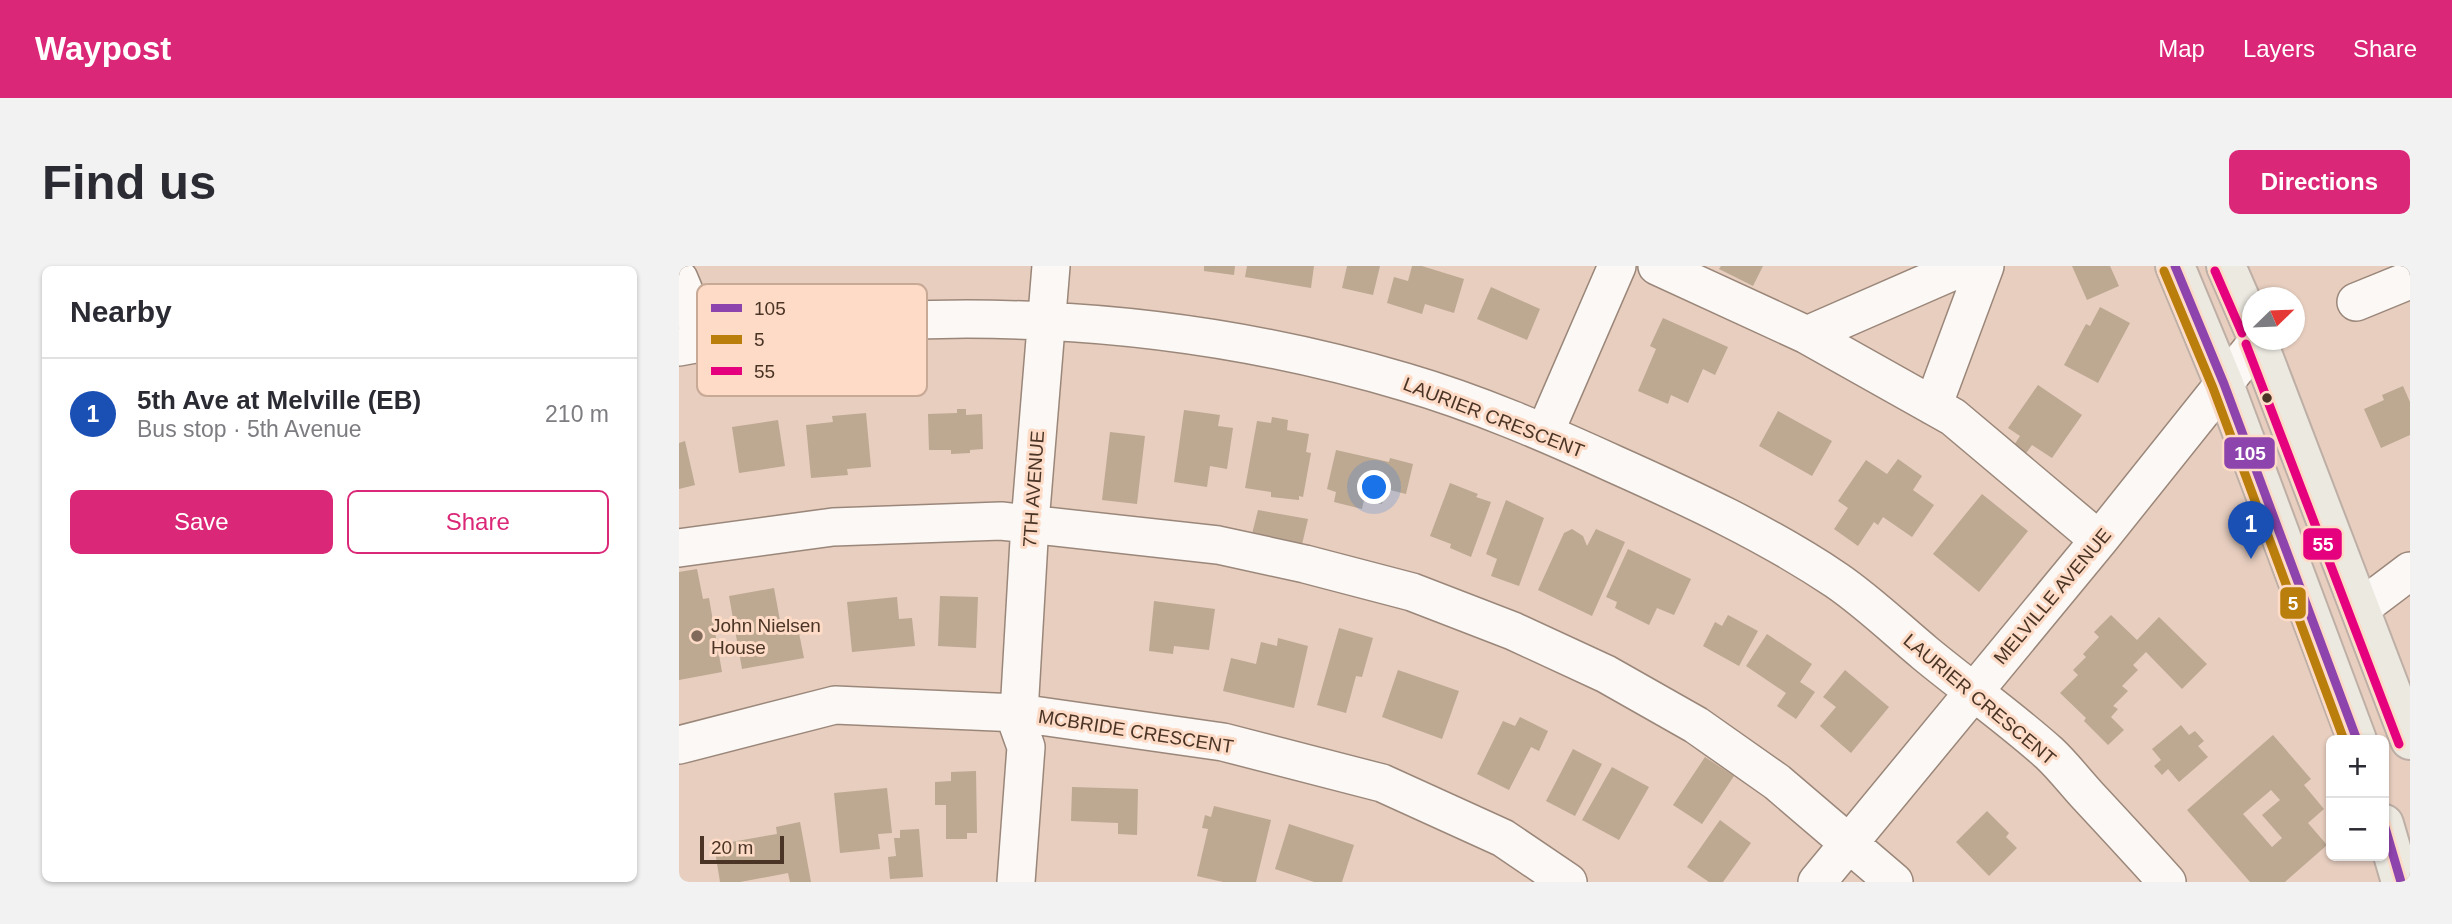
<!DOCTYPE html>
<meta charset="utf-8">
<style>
body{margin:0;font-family:Helvetica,sans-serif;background:#f2f2f3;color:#2b2b33}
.controls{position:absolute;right:21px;bottom:21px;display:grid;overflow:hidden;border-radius:10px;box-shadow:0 2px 5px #0004}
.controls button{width:63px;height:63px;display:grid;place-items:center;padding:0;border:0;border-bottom:2px solid #e1e1e2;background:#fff;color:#2b2b33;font:35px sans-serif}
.compass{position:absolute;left:1563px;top:21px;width:63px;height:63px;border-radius:50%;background:#fff;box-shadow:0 2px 5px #0004;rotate:67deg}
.scale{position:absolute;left:21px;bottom:18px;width:84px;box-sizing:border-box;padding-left:7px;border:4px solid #4a3425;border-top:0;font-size:19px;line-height:24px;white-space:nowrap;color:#4a3425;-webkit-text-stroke:5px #fddbc6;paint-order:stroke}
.you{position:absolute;left:696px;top:222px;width:24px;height:24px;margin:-18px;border:5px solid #fff;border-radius:50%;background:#1a73e8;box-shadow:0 0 0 10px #1a73e833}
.badge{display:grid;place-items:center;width:46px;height:46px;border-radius:50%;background:#db2777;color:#fff;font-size:23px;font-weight:700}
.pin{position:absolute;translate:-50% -58px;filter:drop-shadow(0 2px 4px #0008)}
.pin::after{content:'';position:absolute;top:37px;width:24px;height:21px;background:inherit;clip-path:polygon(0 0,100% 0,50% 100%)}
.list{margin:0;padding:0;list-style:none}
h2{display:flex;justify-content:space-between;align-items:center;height:91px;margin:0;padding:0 28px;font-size:30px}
h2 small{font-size:23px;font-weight:400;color:#7c7c81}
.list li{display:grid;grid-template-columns:46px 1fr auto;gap:21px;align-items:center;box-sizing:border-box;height:112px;padding:0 28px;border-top:2px solid #e1e1e2}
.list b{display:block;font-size:26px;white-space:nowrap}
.list p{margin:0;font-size:23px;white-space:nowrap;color:#7c7c81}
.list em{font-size:23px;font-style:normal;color:#7c7c81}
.actions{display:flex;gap:14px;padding:21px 28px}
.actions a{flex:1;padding:16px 0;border:2px solid #db2777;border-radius:10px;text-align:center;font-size:24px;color:#db2777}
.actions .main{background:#db2777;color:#fff}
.map{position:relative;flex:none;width:1731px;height:616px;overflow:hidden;border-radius:10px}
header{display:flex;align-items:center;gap:42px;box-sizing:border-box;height:98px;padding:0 35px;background:#db2777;color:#fff}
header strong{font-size:33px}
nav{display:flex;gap:38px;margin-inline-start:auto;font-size:24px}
.intro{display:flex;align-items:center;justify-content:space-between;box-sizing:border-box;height:168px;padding:0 42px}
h1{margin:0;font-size:49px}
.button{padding:18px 32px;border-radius:10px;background:#db2777;color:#fff;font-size:24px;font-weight:700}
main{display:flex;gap:42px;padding:0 42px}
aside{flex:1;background:#fff;border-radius:10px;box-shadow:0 2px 5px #0004}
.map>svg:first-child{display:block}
.building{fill:#bda892;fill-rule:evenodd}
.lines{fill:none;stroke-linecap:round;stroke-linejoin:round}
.minor-casing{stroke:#9b877a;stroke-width:40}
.major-casing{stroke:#beafa6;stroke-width:42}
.minor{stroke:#fbf8f5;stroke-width:37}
.major{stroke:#ebe9e0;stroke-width:38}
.bus-1-casing{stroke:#fddbc6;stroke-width:14}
.bus-2-casing{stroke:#fddbc6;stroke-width:14}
.bus-3-casing{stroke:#fddbc6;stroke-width:14}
.bus-1{stroke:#8e44ad;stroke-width:9}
.bus-2{stroke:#ba7e0d;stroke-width:9}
.bus-3{stroke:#e5007d;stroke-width:9}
.bus-dot{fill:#4a3425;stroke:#fddbc6;stroke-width:2.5}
.poi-dot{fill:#816a5b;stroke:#fddbc6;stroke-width:2.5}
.labels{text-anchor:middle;stroke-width:6;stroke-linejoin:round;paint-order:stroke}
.street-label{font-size:19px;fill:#4a3425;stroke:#fddbc6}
.poi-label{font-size:19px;fill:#4a3425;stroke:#fddbc6;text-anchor:start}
.key{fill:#fddbc6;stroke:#c7a996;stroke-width:2}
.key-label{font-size:19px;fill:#4a3425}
.line-badge{stroke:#fddbc6;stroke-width:2.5}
.badge-label{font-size:19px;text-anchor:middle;font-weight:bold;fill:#fff}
</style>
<header>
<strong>Waypost</strong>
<nav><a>Map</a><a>Layers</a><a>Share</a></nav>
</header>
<div class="intro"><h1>Find us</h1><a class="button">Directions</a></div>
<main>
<aside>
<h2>Nearby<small></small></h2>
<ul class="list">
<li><span class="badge" style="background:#1a4fb4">1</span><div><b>5th Ave at Melville (EB)</b><p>Bus stop · 5th Avenue</p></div><em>210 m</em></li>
</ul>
<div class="actions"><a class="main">Save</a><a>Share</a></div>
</aside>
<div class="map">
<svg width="1731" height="616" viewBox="0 0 1731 616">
<rect width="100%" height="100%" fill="#e7cebf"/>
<path class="building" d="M525,0H556L555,9L525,5Z
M568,0H635L632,22L566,11Z
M668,0H701L694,29L663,22Z
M733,0H743L785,13L775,47L746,38L743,48L708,37L715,11L729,15Z
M1042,0H1084L1074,20L1040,3Z
M1393,0H1431L1440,20L1408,34Z
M812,21L861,43L848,74L798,53Z
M1421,41L1451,57L1419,117L1385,99L1407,58L1411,60Z
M984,52L1049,81L1036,109L1024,103L1009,137L992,129L989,138L959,125L977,83L971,80Z
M1359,119L1403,149L1373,192L1353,179L1345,190L1333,182L1341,170L1329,162Z
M1724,120L1731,136V169L1702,182L1685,143L1705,134L1703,129Z
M278,143H287V149L303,148L304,183L291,184V187L272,188V184H250L249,148L278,147Z
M505,144L541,149L539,160L554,162L548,203L531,200L528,221L495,216Z
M1099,145L1153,175L1133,210L1080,180Z
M187,147L192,201L168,203L169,209L132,212L127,159L154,156L153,150Z
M593,151L609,154L608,164L630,168L627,186L632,187L624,231L620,230V234L592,231V226L566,222L578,155L592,157Z
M99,154L106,200L60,207L53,161Z
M431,166L466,170L458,238L423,234Z
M6,175L16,219L0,223V177Z
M657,184L710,196L711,192L734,198L727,228L707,223L703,238L685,234L683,243L655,236L657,226L648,223Z
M1219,193L1243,210L1234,224L1255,239L1233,271L1204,251L1199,259L1195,256L1179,280L1155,263L1169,242L1159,235L1187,194L1208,208Z
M771,217L799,228L797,231L812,236L792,291L771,282L772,278L751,270Z
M1303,228L1349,265L1300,326L1254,288Z
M827,234L865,252L840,320L812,310L818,293L807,288Z
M579,244L629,253L621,287L571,276Z
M893,263L904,270L908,280L917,263L946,276L913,350L859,324L885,267Z
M949,283L1012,313L995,349L978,342L970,359L936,342L938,336L927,331Z
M18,303L24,333L30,332L43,406L0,414V306Z
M95,322L102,360L118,357L125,392L63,403L50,330Z
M261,330L299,331L297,382L259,380Z
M218,331L220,353L233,352L236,380L173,386L168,336Z
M475,335L536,343L530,384L495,380L494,388L470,385Z
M1049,349L1079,365L1060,400L1024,380L1036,356L1043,360Z
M1432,349L1458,374L1480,351L1528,398L1503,423L1467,386L1454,399L1459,404L1443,420L1449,425L1434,440L1439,443L1432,451L1445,464L1429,479L1405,455L1407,452L1381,427L1399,409L1394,404L1407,391L1404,388L1420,371L1415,366Z
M660,362L694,372L683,411L677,410L667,447L638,439Z
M1088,368L1133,398L1121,416L1136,426L1117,453L1098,440L1107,427L1067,400Z
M599,372L629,380L615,442L544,425L552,392L577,398L582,376L598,380Z
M719,404L780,425L763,473L703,451Z
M1166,404L1210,441L1172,487L1141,460L1157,441L1144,431Z
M841,451L869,465L860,485L852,481L830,524L798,508L824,455L836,460Z
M1502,459L1510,469L1516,465L1525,475L1519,480L1529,491L1500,516L1489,503L1483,509L1475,500L1482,494L1473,483Z
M1594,469L1632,513L1625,519L1645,543L1629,557L1648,579L1606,616H1571L1508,544ZM1592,524L1601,534L1583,549L1603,572L1593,581L1564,548Z
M894,483L923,498L896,550L867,535Z
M1026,491L1055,510L1023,558L994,539Z
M933,501L970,521L940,574L903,554Z
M297,505L298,567H288V573H267V539H256V516L272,515V506Z
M393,521L459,523L458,569L439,568V557L392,555Z
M208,522L213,567L199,568L201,583L161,587L155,527Z
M535,540L592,554L577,616H544L518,610L529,563L523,562L526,549L532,551Z
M1308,545L1330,567L1327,571L1338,582L1310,610L1277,576Z
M1041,554L1072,577L1044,616H1030L1008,601Z
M121,556L132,616H111L109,607L61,616H41L35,579L98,568L97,561Z
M610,558L675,579L663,616H635L596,603Z
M240,563L244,611L211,613L209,591L217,590L215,572H221V564Z"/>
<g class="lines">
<g class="minor-casing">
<path id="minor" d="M978,0L1128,69L1274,151L1420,274
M0,13L26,76
M1677,36L1731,14
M1128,69L1286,0
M0,81C238,34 493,47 726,116C798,137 867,167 935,198C1011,232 1087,267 1157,314C1188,335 1217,363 1247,388C1287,421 1331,452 1370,487C1384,500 1396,516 1409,530C1436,559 1462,587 1488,616
M1254,140L1306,0
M866,166L938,0
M0,282L154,261L322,255L539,279L626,298L733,326L834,365L927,408L1017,459L1098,516L1215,616
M1682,342L1731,305
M0,479L156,439L340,447L544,476L703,517L824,572L889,616
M337,616L347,481L337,453L340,447L351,257L372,0
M1138,616L1420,274L1579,75"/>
</g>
<g class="major-casing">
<path id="major" d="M1496,0L1545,118L1678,474
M1547,0L1574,62
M1578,74L1731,474
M1705,558L1722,616"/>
</g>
<use href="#minor" class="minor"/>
<use href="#major" class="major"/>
<g class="bus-1-casing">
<path id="bus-1" d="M1496,0L1545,118L1678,474
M1705,558L1722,616"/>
</g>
<g class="bus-2-casing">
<path id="bus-2" d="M1485,5L1534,122L1665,474"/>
</g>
<g class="bus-3-casing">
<path id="bus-3" d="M1536,5L1563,67
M1567,78L1720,478"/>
</g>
<use href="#bus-1" class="bus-1"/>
<use href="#bus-2" class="bus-2"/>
<use href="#bus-3" class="bus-3"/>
</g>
<circle class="bus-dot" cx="1588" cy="132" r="6"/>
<circle class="poi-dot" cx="18" cy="370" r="7"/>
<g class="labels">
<g class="street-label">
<text transform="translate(815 151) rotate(21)" y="7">LAURIER CRESCENT</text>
<text transform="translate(354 223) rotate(-86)" y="7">7TH AVENUE</text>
<text transform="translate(1373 330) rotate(-50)" y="7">MELVILLE AVENUE</text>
<text transform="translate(1301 433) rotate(40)" y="7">LAURIER CRESCENT</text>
<text transform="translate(457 465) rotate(9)" y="7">MCBRIDE CRESCENT</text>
</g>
<g class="poi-label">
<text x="32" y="366">John Nielsen<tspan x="32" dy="22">House</tspan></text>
</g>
</g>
<rect x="18" y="18" width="230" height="112" rx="10" class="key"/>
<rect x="32" y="38" width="31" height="8" fill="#8e44ad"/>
<rect x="32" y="69" width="31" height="9" fill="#ba7e0d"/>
<rect x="32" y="101" width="31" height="8" fill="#e5007d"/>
<g class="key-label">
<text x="75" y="49">105</text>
<text x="75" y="80">5</text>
<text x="75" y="112">55</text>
</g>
<g class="line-badge">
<rect x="1544" y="170" width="53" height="34" rx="7" fill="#8e44ad"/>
<rect x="1623" y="261" width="41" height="34" rx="7" fill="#e5007d"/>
<rect x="1600" y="320" width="28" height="34" rx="7" fill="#ba7e0d"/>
</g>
<g class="badge-label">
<text x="1571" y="194">105</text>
<text x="1644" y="285">55</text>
<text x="1614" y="344">5</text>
</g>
</svg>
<div class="controls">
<button>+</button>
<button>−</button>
</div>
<svg class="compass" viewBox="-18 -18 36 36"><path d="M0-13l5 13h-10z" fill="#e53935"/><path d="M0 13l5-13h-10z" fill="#7c7c81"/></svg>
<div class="scale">20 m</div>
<div class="you"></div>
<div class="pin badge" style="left:1572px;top:293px;background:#1a4fb4">1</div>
</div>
</main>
